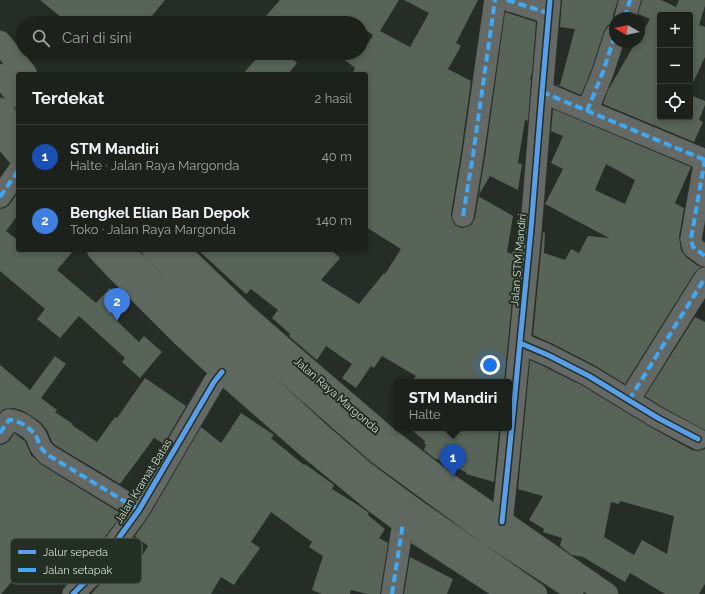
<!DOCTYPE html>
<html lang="id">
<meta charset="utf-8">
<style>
body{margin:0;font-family:Raleway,sans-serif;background:#252925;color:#f1f3f6}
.controls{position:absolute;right:12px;top:12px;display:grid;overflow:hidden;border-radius:4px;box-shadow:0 2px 6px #0003}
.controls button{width:36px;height:36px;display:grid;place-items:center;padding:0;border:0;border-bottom:1px solid #3a3e3b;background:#1c211c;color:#f1f3f6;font:20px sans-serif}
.compass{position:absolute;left:609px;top:12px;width:36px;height:36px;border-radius:50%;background:#1c211c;box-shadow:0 2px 6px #0003;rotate:279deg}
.you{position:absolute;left:490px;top:365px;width:14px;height:14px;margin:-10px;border:3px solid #fff;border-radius:50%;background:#1a73e8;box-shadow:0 0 0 6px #1a73e833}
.badge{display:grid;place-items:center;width:26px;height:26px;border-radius:50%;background:#2563eb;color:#fff;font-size:13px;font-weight:700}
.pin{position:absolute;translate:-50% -33px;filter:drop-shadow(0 1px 2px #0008)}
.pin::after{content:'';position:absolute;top:21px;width:14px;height:12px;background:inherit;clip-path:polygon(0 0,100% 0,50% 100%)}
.popup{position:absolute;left:394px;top:379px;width:118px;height:52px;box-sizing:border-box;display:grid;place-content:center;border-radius:4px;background:#1c211c;filter:drop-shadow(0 1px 3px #0005);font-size:13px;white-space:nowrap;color:#a0a3a3}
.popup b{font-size:15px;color:#f1f3f6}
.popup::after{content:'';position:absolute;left:50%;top:100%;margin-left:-8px;border:8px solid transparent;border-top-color:#1c211c}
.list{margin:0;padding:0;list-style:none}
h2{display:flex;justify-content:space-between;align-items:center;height:52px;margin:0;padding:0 16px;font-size:17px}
h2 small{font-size:13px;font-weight:400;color:#a0a3a3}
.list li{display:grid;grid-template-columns:26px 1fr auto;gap:12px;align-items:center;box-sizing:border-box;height:64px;padding:0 16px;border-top:1px solid #3a3e3b}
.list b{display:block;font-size:15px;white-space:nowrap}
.list p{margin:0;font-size:13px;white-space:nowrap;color:#a0a3a3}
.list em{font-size:13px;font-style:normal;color:#a0a3a3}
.icon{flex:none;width:22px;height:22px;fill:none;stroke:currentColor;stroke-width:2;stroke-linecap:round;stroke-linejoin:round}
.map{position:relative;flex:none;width:705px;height:594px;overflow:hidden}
.search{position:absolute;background:#1c211c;box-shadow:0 2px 6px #0003;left:16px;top:16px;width:352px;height:44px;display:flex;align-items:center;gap:10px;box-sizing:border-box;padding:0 14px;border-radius:22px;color:#a0a3a3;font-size:15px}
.panel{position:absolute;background:#1c211c;box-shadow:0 2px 6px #0003;left:16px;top:72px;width:352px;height:180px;border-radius:4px}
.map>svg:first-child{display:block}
.building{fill:#586458;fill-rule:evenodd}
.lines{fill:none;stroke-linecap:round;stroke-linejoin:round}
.minor-casing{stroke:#434843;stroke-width:22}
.trunk-casing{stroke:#434843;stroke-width:23}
.minor{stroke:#656965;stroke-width:21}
.trunk{stroke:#5e685e;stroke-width:22}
.quiet{stroke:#3fa9f5;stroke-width:4;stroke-dasharray:8 4;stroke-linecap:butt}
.cycleway-casing{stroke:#232f23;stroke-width:8}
.cycleway{stroke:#5a9eea;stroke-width:5}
.labels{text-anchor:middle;stroke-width:4;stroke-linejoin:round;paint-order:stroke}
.street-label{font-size:11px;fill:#d5ddd5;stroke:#232f23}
.key{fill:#232f23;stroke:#586358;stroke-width:1}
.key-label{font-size:11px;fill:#d5ddd5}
</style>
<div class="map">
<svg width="705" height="594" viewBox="0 0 705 594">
<rect width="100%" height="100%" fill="#262c26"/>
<path class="building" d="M40,0H165L146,23H68Z
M280,0H399L380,31L410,47L429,13L404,0H478L456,43L461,46L448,69L471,81L461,153L451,214L452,220L455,225L461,228L467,227L472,224L475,218L485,157L505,12L536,22L532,72L530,80H531L528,121L525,120L518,163L522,164L518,190L490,176L478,196L513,216L507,252L512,254L518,240L504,382H411L416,376L382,356L374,368L371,366L356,388L342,378L352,364L326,346L317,360L312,356L289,336L290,334L272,318L278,310L251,289L246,294L198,250H331L340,258L321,280L359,304L384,273L385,274L401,249L366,227V74H352L355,68L336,53H362L373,35L361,27V23H260Z
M562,0H618L613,15V21L615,23H612L607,26L604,31L592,68L581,95L555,84L560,85L575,29L560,27Z
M642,0H661L676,7L679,0H705V6L699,25L705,27V57L690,89V15H660V117H690V95L705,101V105L699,120L703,122L694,142L603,104L608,90L636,42H639V38L650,19L638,14Z
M261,53H286L297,63L288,74H243Z
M553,109L691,167L675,203L684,208L679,237L681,250L686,257L698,266L701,267L695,272L625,384L594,365L553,344L533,335L543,232L545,233L544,253L565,260L571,249L579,253L588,236L609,238L545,204L563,169L551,163L563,136L551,131ZM606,164L635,180L625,204L595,190Z
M18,192V215L6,231L18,240V250H74L57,270L96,303L110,288L129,306L115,319L139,342L144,336L162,352L140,378L122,362L125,358L79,316L60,338L37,319L45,309L0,271V209L5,208L10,204Z
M695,317L705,322V430L664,408L645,396Z
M55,356L66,364L41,398L57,410L55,412L73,424L72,425L97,442L115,417L117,418L145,378L186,406L164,444L154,438L120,484L135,493L55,445L52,442L48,432L44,426L39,421L30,415L21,410L13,408L4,409L0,412V365L30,390Z
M530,360L543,366L583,386L652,428L692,450L699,451L705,449V584L699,594H665L630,573L625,582L583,557L572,555L560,546L562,538L543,532L544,529L529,520L543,496L518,489ZM620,501L674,516L667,554L642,540L634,555L604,537L611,502L619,504Z
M241,413L274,435L271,438L304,465L305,464L334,485L332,489L358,505L369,513L368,515L385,529L379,538L388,543L380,594H367L351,590L350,594H322L312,590L323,556L309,547L312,542L271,512L251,542L260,548L242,574H241L234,585L221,577L211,594H91L102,582L118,559L134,569L148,546L135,536L149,516L201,427L221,443Z
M409,428H479L499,431L494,482L466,474V472L440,462V460L434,458L424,450L426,444H424L425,441Z
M14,433L25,441L31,455L42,465L122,514L94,552L86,548L74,572L39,556L38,557L32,555L9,585L1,594H0V445L5,444L10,440Z
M410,557L453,579L447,594H404Z"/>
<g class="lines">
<g class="minor-casing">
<path id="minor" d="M507,0L548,13
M625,18L630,0
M542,92L705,160
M587,111L603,72L615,35
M705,159L691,239L693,247L705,256
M0,197L18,171
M463,216L473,155L495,0
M520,343L548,355L589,376L658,418L698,439
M629,400L705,278
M0,433L9,420C17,419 32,429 36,436C38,439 38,442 40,445C41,449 45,452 48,455L139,510
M502,522L508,465L531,229L542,92L550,0
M73,594L92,575L139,510L214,382L222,372
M392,594L403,523"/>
</g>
<g class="trunk-casing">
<path id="trunk" d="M0,42L26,74
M0,75L18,97
M0,109L18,130
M0,134L18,155
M98,250L115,268L184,337L222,372L308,447L375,502L418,534L507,592L513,594
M122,250L147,275L319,433L364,472L411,507L536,594
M153,250L232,325L378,453L493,537L573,589
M178,250L242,312L291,355L390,440L445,482L607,594"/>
</g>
<use href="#minor" class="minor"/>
<use href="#trunk" class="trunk"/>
<path class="quiet" d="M507,0L548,13
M625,18L630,0
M542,92L705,160
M587,111L603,72L615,35
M705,159L691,239L693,247L705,256
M0,197L18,171
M463,216L473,155L495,0
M629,400L705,278
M0,433L9,420C17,419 32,429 36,436C38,439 38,442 40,445C41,449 45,452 48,455L139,510
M392,594L403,523"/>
<g class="cycleway-casing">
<path id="cycleway" d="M520,343L548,355L589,376L658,418L698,439
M502,522L508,465L531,229L542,92L550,0
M73,594L92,575L139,510L214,382L222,372"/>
</g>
<use href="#cycleway" class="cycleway"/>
</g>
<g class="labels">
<g class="street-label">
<text transform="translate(518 260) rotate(-85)" y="4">Jalan STM Mandiri</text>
<text transform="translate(337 395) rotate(41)" y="4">Jalan Raya Margonda</text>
<text transform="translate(143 481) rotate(-58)" y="4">Jalan Kramat Batas</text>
</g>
</g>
<rect x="10" y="538" width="132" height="46" rx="6" class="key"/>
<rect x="18" y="550" width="18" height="4" fill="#5a9eea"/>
<rect x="18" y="568" width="18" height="4" fill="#3fa9f5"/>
<g class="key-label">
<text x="43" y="556">Jalur sepeda</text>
<text x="43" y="574">Jalan setapak</text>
</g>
</svg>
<div class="controls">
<button>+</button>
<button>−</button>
<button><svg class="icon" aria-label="locate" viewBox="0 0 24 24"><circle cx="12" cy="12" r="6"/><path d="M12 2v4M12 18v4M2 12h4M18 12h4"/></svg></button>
</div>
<svg class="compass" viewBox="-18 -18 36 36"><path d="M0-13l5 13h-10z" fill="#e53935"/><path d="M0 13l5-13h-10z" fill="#a0a3a3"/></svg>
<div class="you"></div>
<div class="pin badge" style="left:453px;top:477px;background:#1a4fb4">1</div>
<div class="popup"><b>STM Mandiri</b>Halte</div>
<div class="pin badge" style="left:117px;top:321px;background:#3f7fe0">2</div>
<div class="search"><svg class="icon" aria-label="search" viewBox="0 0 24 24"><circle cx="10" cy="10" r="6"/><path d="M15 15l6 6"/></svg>Cari di sini</div>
<section class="panel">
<h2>Terdekat<small>2 hasil</small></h2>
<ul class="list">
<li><span class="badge" style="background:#1a4fb4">1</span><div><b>STM Mandiri</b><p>Halte · Jalan Raya Margonda</p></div><em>40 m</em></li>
<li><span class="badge" style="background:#3f7fe0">2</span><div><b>Bengkel Elian Ban Depok</b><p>Toko · Jalan Raya Margonda</p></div><em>140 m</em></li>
</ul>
</section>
</div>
